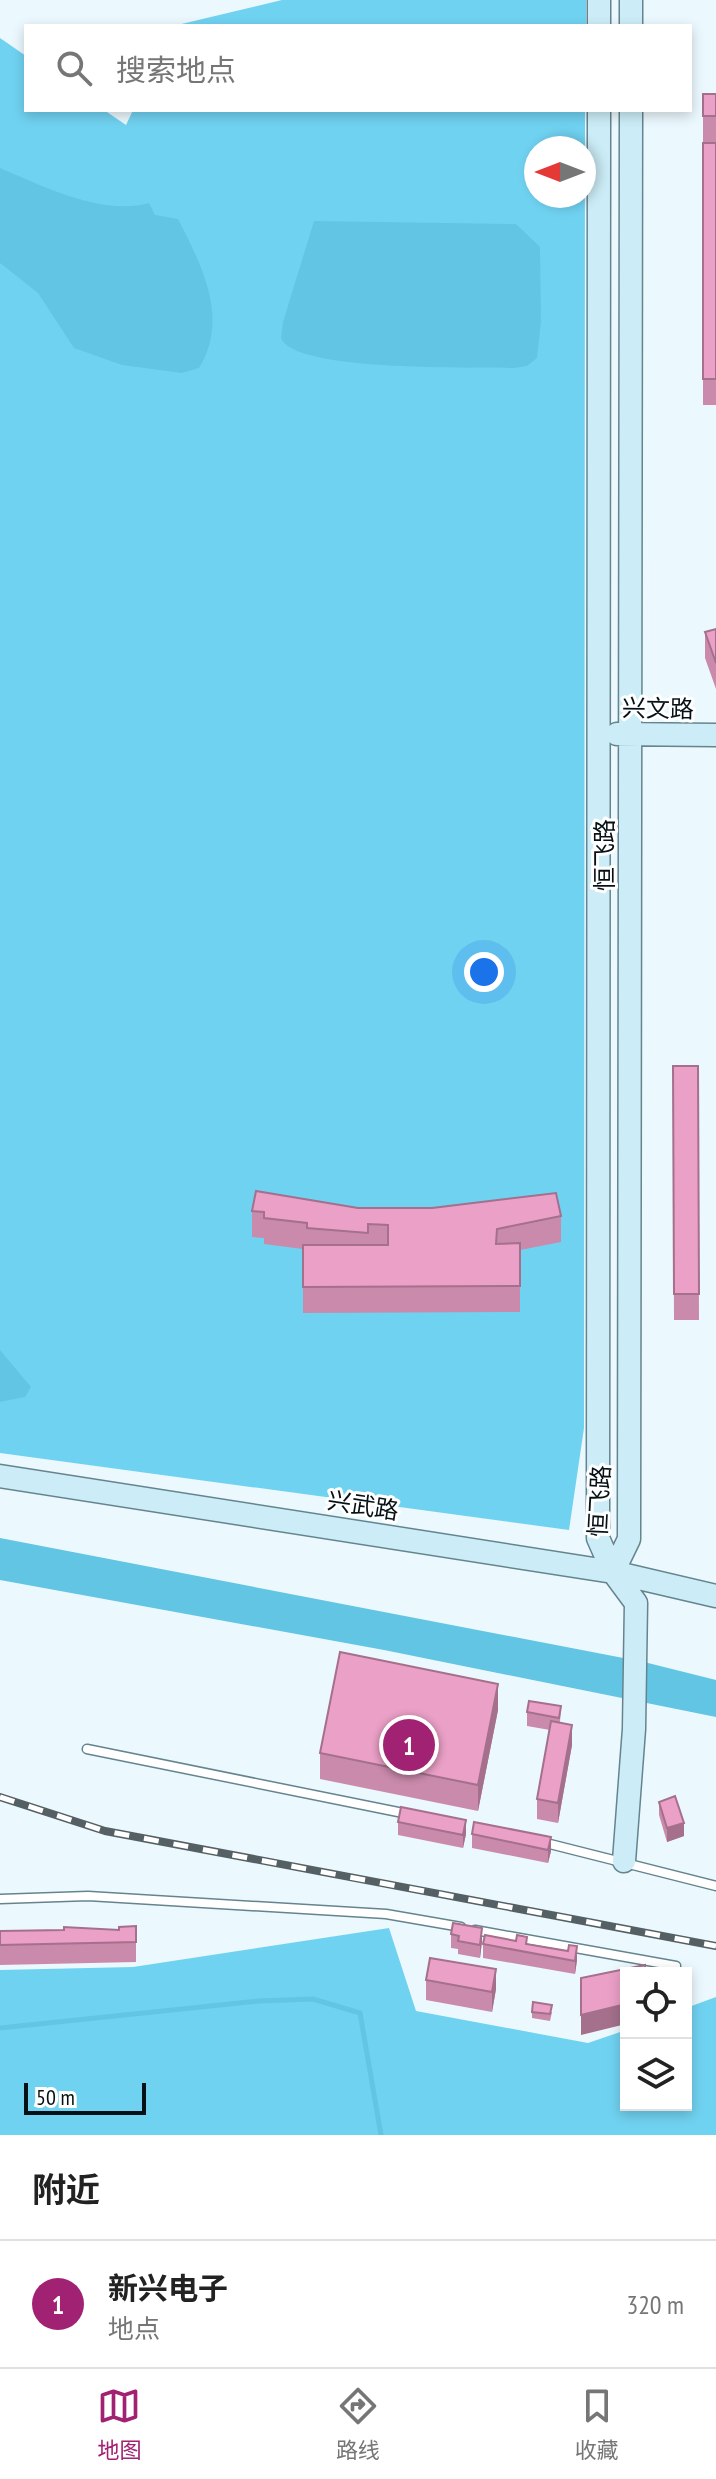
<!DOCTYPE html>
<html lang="zh">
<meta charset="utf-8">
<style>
body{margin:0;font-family:"PT Sans Narrow","Noto Sans SC",sans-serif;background:#f2f2f2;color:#222}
.controls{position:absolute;right:24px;bottom:24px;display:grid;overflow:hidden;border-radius:0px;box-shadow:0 4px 12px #0003}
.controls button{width:72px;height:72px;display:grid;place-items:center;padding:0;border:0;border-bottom:2px solid #e0e0e0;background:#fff;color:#222;font:40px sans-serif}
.compass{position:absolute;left:524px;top:136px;width:72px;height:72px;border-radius:50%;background:#fff;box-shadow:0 4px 12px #0003;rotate:270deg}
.scale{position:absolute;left:24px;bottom:20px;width:122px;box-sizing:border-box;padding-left:8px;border:4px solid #061115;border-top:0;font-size:22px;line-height:28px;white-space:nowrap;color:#061115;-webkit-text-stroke:6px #fff;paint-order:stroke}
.you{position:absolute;left:484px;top:972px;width:28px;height:28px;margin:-20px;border:6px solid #fff;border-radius:50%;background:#1a73e8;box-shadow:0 0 0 12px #1a73e833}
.badge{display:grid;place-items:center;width:52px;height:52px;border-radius:50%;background:#a12172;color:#fff;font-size:26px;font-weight:700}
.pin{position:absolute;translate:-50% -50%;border:4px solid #fff;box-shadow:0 2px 8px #0006}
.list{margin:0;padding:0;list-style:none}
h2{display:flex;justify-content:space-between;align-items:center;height:104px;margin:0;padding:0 32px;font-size:34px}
h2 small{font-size:26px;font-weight:400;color:#767676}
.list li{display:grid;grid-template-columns:52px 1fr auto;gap:24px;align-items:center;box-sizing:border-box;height:128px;padding:0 32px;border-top:2px solid #e0e0e0}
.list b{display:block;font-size:30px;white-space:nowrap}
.list p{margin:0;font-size:26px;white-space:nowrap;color:#767676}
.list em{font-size:26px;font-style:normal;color:#767676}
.icon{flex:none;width:44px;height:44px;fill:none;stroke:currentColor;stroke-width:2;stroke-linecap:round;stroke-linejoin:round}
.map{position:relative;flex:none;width:716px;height:2135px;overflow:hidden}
.search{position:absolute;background:#fff;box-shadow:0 4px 12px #0003;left:24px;right:24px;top:24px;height:88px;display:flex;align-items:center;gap:20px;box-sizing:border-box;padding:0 28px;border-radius:0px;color:#767676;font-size:30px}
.sheet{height:232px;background:#fff}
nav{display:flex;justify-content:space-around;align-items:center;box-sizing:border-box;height:112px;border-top:2px solid #e0e0e0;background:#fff;font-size:22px;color:#767676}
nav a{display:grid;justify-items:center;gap:4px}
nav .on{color:#a12172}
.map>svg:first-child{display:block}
.forest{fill:#70d2f1;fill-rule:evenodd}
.water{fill:#62c5e4}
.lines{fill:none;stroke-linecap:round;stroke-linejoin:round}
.stream{stroke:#62c5e4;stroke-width:5}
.lane-casing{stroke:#65848e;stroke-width:11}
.secondary-casing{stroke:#65848e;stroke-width:25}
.lane{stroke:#fff;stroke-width:8}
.secondary{stroke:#ccedf7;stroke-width:22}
.rail-casing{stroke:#546064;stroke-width:8}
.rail{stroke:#fff;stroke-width:5;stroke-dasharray:15;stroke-linecap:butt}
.wall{fill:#ca8aab}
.shaded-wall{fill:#a4708b}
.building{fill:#eba0c7;stroke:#a4708b;stroke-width:2}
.labels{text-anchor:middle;stroke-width:6;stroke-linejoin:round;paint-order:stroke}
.street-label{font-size:24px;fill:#061115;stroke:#fff}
</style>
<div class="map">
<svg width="716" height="2135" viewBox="0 0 716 2135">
<rect width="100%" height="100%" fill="#ebf8fd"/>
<path class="forest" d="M282,0H586V26H173Z
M0,38L26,56V110H104L126,125L133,110H585L584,1428L569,1530L0,1453ZM536,148H584V196H536Z
M389,1928L416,2011L588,2043L626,2030V2105H686V2008L716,1997V2135H0V1970L133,1967Z"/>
<path class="water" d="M0,168C43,186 101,216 149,203L155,215L178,219C201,264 230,318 199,368L182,373L122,365L74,348L38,293L0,263Z
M314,221L516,224L540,247L541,321L537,358L527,366L514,368C476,367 293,372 281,338L283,322Z
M0,1350L31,1387L25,1397L0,1402Z
M0,1538L644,1662L716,1680V1717L384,1650L0,1580Z"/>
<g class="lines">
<path class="stream" d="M0,2028L259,2001L313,1999L360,2013L381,2135"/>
<g class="lane-casing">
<path id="lane" d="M87,1749L408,1814
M542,1842L716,1886
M0,1899L88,1896L386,1914L461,1927
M475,1930L676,1966"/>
</g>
<g class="secondary-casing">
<path id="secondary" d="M599,0V26
M631,26V0
M599,110L598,1538L613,1572L636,1603L634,1729L624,1861
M617,734L716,735
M0,1476L613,1572L716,1596
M613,1572L629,1539L631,110"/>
</g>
<use href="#lane" class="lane"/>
<use href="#secondary" class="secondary"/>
<g class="rail-casing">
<path id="rail" d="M0,1797L105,1831L716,1946"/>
</g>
<use href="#rail" class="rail"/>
</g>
<path class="wall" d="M703,94H716V142H703Z
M703,143H716V405H703Z
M716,629V689L705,658V632Z
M673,1066H698L699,1320H674Z
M358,1208L561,1216V1242L520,1250V1312L303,1313V1249L264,1244V1238L252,1237V1211Z
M561,1706L560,1722L572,1745L558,1823L537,1819V1799L550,1730L527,1726V1712Z
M498,1710L478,1811L320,1779V1753Z
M659,1802L684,1836L667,1842L659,1815Z
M398,1822L466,1834L463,1848L398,1835Z
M472,1834L551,1837V1851L548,1863L472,1848Z
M136,1926V1962L0,1965V1931L119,1930Z
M451,1934L482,1941L480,1958L458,1954V1949L451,1948Z
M483,1944H527L577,1960L575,1974L483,1958Z
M426,1980L496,1989L492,2012L426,2000Z
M532,2012H552L550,2021L532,2018Z"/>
<path class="shaded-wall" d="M498,1684V1710L478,1811V1785Z
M572,1725V1745L558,1823V1803Z
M466,1820V1834L463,1848V1835Z
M684,1823V1836L667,1842V1828Z
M551,1837V1851L548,1863V1850Z
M482,1928V1941L480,1958V1945Z
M577,1946V1960L575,1974V1961Z
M496,1969V1989L492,2012V1992Z
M626,2004V2024L581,2035V2015Z"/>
<path class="building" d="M703,94H716V116H703Z
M703,143H716V379H703Z
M716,629V663L705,632Z
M673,1066H698L699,1294H674Z
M256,1191L358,1208H432L556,1193L561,1216L497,1229L496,1244L520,1243V1286L303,1287V1245H388V1225L368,1224V1233L307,1228V1223L264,1218V1212L252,1211Z
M340,1652L498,1684L478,1785L320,1753Z
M529,1701L561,1706L559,1718L527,1712Z
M551,1721L572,1725L558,1803L537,1799Z
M675,1796L684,1823L667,1828L659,1802Z
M401,1807L466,1820L463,1835L398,1822Z
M474,1822L551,1837L548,1850L472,1834Z
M453,1923L482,1928L480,1945L458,1941L459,1936L451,1934Z
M136,1926V1942L0,1945V1931L64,1930V1927L119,1930V1927Z
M485,1935L516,1941L517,1935L527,1937L526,1944L568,1951L569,1945L577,1946L575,1961L483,1944Z
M430,1958L496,1969L492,1992L426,1980Z
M645,1965V1973H626V2004L581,2015V1978Z
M533,2002L552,2005L550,2014L532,2012Z"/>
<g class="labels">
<g class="street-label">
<text transform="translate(658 709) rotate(1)" y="8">兴文路</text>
<text transform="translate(605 855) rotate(-90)" y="8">恒飞路</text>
<text transform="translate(600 1501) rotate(-87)" y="8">恒飞路</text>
<text transform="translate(363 1506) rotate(9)" y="8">兴武路</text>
</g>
</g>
</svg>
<div class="controls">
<button><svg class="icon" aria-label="locate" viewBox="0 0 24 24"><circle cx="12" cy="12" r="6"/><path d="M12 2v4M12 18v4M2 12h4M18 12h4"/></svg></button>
<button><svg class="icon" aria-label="layers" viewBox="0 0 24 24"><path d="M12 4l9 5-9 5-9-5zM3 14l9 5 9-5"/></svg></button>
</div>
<svg class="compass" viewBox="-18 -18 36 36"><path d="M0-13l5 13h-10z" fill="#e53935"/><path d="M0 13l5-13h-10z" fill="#767676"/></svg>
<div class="scale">50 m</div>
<div class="you"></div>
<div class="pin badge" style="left:409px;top:1745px">1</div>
<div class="search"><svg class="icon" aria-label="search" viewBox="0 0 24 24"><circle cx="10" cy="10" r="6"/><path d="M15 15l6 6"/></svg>搜索地点</div>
</div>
<section class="sheet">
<h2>附近<small></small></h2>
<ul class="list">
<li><span class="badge">1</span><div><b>新兴电子</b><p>地点</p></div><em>320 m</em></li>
</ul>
</section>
<nav>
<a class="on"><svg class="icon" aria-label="map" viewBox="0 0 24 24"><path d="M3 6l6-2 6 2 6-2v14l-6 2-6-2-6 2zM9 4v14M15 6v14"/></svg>地图</a>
<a><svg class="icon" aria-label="directions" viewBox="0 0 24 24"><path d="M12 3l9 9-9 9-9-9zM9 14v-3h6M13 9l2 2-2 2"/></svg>路线</a>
<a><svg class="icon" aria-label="saved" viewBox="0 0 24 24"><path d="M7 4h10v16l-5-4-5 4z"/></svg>收藏</a>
</nav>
